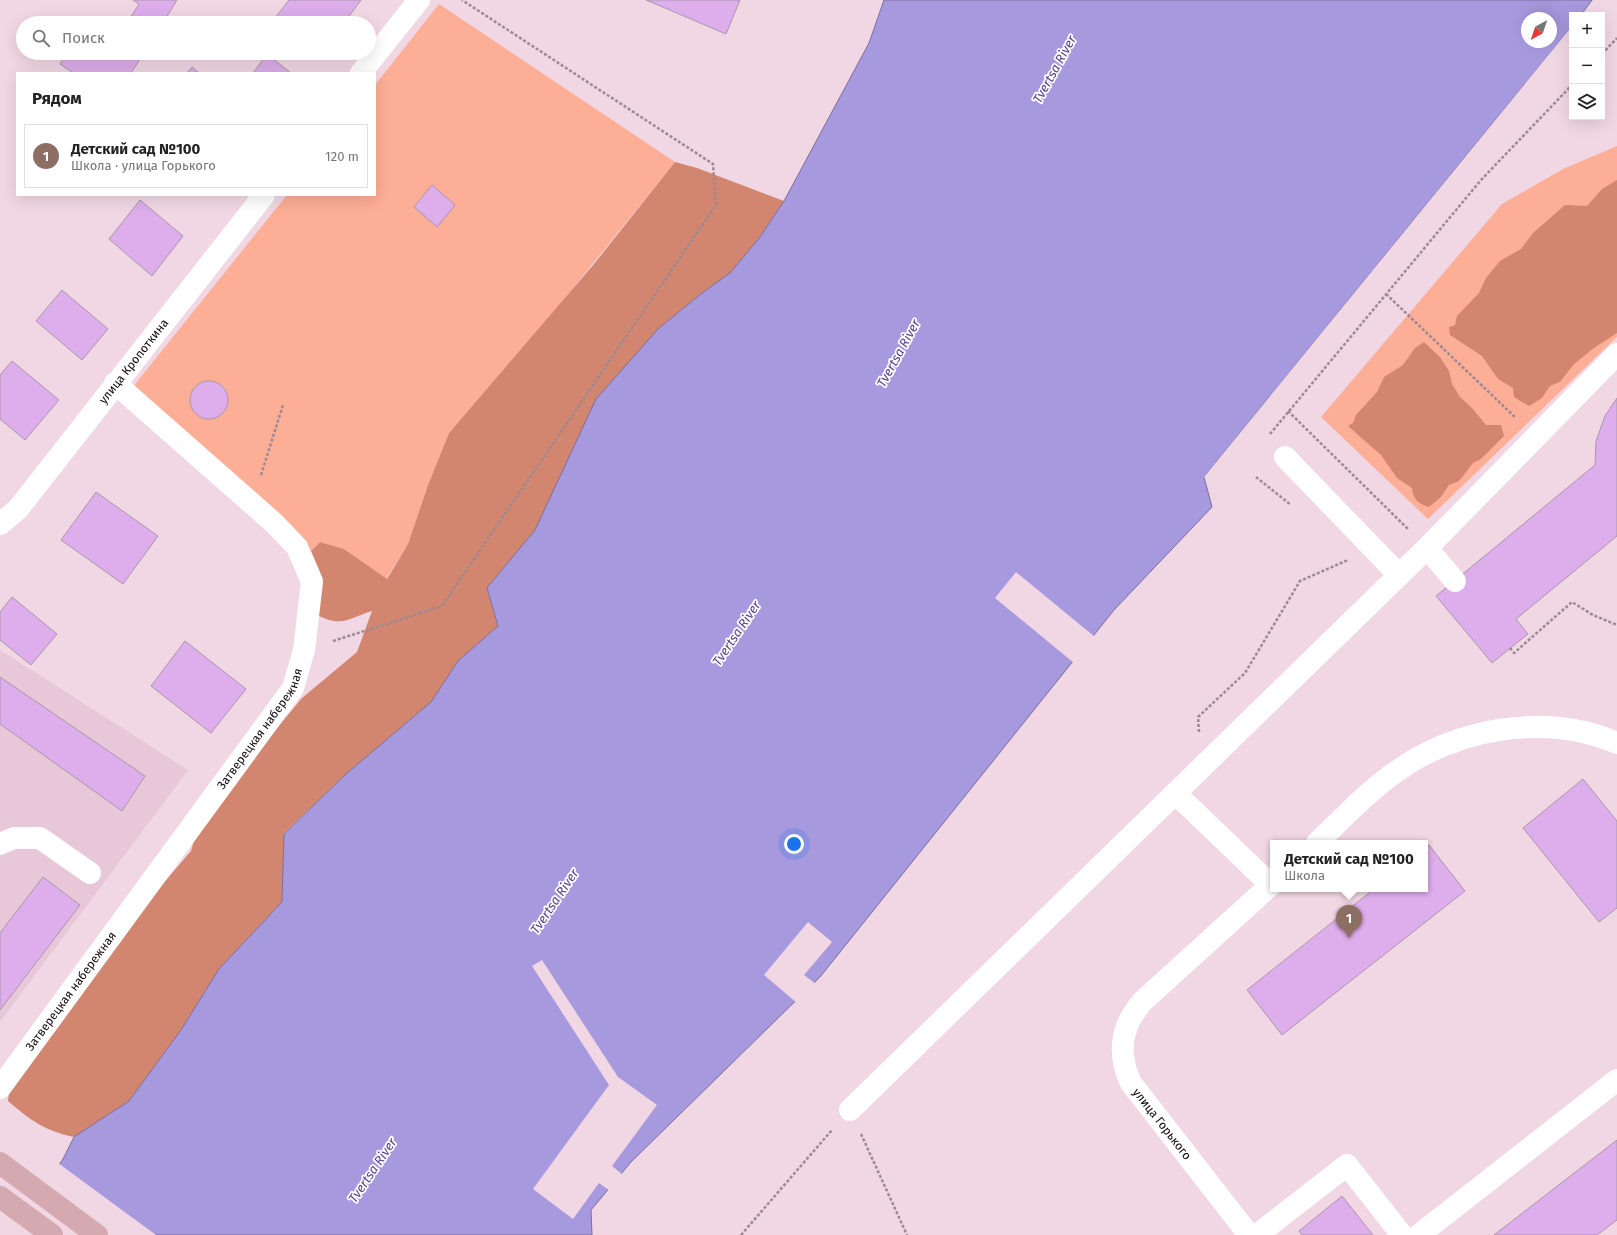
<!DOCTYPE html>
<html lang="ru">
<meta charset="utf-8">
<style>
body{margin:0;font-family:"Fira Sans",sans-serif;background:#f6f6f6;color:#222}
.controls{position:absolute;right:12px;top:12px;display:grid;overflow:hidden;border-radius:0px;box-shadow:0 4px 16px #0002}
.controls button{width:36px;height:36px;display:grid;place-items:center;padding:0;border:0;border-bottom:1px solid #e0e0e0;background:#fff;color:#222;font:20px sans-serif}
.compass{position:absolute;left:1521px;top:12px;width:36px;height:36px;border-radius:50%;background:#fff;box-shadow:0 4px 16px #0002;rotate:220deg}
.you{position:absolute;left:794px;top:844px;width:14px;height:14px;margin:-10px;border:3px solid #fff;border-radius:50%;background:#1a73e8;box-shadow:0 0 0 6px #1a73e833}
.badge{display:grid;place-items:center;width:26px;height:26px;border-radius:50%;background:#246a79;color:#fff;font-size:13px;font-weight:700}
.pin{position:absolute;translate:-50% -33px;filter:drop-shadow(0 1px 2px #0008)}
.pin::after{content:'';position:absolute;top:21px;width:14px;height:12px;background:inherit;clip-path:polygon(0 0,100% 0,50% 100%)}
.popup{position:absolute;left:1270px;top:840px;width:158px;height:52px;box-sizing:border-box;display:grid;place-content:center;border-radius:0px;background:#fff;filter:drop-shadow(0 1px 3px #0005);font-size:13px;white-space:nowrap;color:#767676}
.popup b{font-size:15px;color:#222}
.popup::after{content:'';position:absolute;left:50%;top:100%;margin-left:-8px;border:8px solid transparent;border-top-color:#fff}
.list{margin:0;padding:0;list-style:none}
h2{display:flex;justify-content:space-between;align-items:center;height:52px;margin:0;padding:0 16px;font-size:17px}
h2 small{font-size:13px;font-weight:400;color:#767676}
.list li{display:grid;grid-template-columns:26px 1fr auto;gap:12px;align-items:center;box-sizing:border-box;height:64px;margin:0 8px 8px;padding:0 8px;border:1px solid #e0e0e0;border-radius:0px}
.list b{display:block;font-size:15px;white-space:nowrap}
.list p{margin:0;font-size:13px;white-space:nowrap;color:#767676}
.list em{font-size:13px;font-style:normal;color:#767676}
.icon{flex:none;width:22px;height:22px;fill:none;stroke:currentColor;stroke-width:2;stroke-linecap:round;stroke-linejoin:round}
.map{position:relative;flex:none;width:1617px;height:1235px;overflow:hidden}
.search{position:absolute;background:#fff;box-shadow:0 4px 16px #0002;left:16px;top:16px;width:360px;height:44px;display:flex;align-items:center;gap:10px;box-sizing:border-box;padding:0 14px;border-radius:22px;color:#767676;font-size:15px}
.panel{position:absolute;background:#fff;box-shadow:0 4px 16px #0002;left:16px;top:72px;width:360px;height:124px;border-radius:0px}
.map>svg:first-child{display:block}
.built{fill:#e8c7d8}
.green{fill:#fdae96}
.forest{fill:#d2866f}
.water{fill:#a799de;stroke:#7a6e9f;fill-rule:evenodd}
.pier{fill:#f1d7e4}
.building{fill:#deadeb;stroke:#a798ab}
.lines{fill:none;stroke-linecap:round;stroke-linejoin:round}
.path{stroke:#9c8992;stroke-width:2.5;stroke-dasharray:3 2;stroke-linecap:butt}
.minor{stroke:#fff;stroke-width:22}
.major{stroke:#d4a9af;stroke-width:22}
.labels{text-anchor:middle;stroke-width:3.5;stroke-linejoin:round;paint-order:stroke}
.street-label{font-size:12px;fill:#11090d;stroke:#fff}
.water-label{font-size:13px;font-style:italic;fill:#553e8f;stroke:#fff}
</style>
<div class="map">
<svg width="1617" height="1235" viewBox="0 0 1617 1235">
<rect width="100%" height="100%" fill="#f1d7e4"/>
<path class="built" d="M0,650L188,770L0,1022Z"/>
<path class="green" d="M439,4L675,162L544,324L449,433L428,485L408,544L386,579L344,549L320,542L311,551L278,518L132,388L287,195H375V85Z
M1617,146V337L1428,519L1321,417L1502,204L1563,169Z"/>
<path class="forest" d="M675,162L697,168L784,201L760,237L730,273L702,293L658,329L566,466L535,530L487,588L498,626L458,661L431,702L346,774L284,833L282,902L219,969L181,1030L129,1101L74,1137C45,1131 30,1120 8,1101L11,1075L131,921L191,851L203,810L253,757L302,698L357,652L372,611C346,619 343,628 315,614L323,579L311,551L320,542L344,549L387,579L408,544L428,485L449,433L594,264Z
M1617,180V333L1594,348L1574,364L1560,382L1550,386L1542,398L1529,406L1514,397L1513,388L1498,379L1482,356L1450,335L1449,327L1455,325L1457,316L1479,293L1486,278L1500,261L1521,249L1533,233L1565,205L1587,206L1602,189Z
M1424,342L1440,357L1449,371L1452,384L1460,397L1472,408L1486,425H1501L1504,436L1481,459L1473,463L1459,481L1449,485L1441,497L1429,507C1418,504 1413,499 1412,488L1397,478L1381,455L1348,426L1353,423L1356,415L1377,392L1384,377L1403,365L1415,348Z"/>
<path class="water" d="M884,0H1592L1581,15H1572V26L1563,37L1204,477L1212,507L1114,610L820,977L631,1162L591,1210L592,1235H11L63,1159L74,1137L129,1101L181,1030L219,969L282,902L284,834L346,774L431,702L458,661L498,626L487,588L535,530L596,399L658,329L702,293L730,273L760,237L784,201L869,43ZM1527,18H1551V42H1527Z"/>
<path class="pier" d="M1572,26V29L1565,38L1244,430L1207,479L1204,477Z
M1016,572L1095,637L1074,663L995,598Z
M808,922L832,942L804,975L816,984L797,1003L764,975Z
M542,960L618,1077L657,1105L612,1166L623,1175L610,1191L599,1183L573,1219L533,1189L609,1085L532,966Z
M58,1163L156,1235H9Z"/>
<path class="building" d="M133,0H177L163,23H127L139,4Z
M289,0H361L344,23H271Z
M646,0H740L726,34Z
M67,53H144L131,73H73L60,64Z
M310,53H321L317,59Z
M267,54L291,73H253Z
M192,67L199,73H187Z
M432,185L455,205L437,227L414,207Z
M140,200L183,236L152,276L109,239Z
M62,290L108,329L82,360L36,321Z
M12,361L59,400L25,440L0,419V375Z
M190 400a19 19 0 1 1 38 0a19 19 0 1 1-38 0Z
M1617,398V536L1516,619L1528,634L1492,663L1436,596L1595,465L1596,441L1605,416Z
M96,492L158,536L123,584L61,540Z
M12,597L57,634L31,665L0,640V612Z
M185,641L246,689L211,733L151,686Z
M0,677L145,776L122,811L0,724Z
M1583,779L1617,821V908L1599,922L1523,828Z
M1429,845L1465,891L1282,1035L1247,990L1374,889H1425V848Z
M43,877L80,905L0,1010V933Z
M1617,1140V1220L1597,1235H1494Z
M1342,1196L1373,1235H1302L1299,1231Z"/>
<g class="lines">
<path class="path" d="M1602,54L1617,38
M1386,294L1516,418
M1288,411L1408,529
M1270,434L1481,180L1572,85
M261,475L283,405
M1256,477L1291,505
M333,641L442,606L716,205L713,164L462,0
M1510,648L1514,653L1572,602L1593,615L1617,625
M1199,732L1198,717L1245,673L1300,581L1348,560
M861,1134L907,1235
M741,1235L832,1130"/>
<g class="minor">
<path d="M361,73L419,0"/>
<path d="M1285,457L1399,575"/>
<path id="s1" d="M0,524L18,509L264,195"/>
<path d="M1455,581L1427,548L1617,354"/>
<path d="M1175,793L1271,885"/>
<path d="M1317,843C1340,821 1367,792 1393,774C1455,728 1545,712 1617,743"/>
<path d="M0,844L14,838H40L90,873"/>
<path id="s2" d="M0,1088L293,688L304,650L312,582L297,547L274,523L115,383"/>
<path d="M850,1110L1427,548"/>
<path d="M1249,1235L1131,1083C1117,1054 1121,1025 1143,1001L1273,883"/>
<path d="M1257,1235L1347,1165L1402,1235"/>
<path d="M1419,1235L1617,1080"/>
</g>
<path class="major" d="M0,1163L97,1235
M0,1197L52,1235"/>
</g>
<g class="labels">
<g class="street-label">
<text dy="4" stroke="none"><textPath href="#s1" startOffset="211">улица Кропоткина</textPath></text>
<text dy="4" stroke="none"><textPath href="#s2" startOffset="444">Затверецкая набережная</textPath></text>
<text dy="4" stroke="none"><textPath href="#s2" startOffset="120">Затверецкая набережная</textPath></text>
<text transform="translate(1162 1124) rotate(52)" y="4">улица Горького</text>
</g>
<g class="water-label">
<text transform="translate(1054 69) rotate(-61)" y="5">Tvertsa River</text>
<text transform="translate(898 353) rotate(-61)" y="5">Tvertsa River</text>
<text transform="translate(736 633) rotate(-56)" y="5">Tvertsa River</text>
<text transform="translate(554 901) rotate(-56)" y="5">Tvertsa River</text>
<text transform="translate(372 1170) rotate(-56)" y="5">Tvertsa River</text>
</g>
</g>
</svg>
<div class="controls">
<button>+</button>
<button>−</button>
<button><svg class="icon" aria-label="layers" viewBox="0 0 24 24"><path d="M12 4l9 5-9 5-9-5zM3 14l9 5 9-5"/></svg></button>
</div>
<svg class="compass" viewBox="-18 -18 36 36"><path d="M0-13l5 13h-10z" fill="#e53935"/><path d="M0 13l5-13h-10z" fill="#767676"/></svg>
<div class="you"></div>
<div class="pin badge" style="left:1349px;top:938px;background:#8d6e63">1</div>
<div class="popup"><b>Детский сад №100</b>Школа</div>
<div class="search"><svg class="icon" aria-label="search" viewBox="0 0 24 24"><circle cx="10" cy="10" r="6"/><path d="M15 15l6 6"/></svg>Поиск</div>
<section class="panel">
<h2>Рядом<small></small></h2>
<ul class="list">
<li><span class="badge" style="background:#8d6e63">1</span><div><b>Детский сад №100</b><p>Школа · улица Горького</p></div><em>120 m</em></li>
</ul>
</section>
</div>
